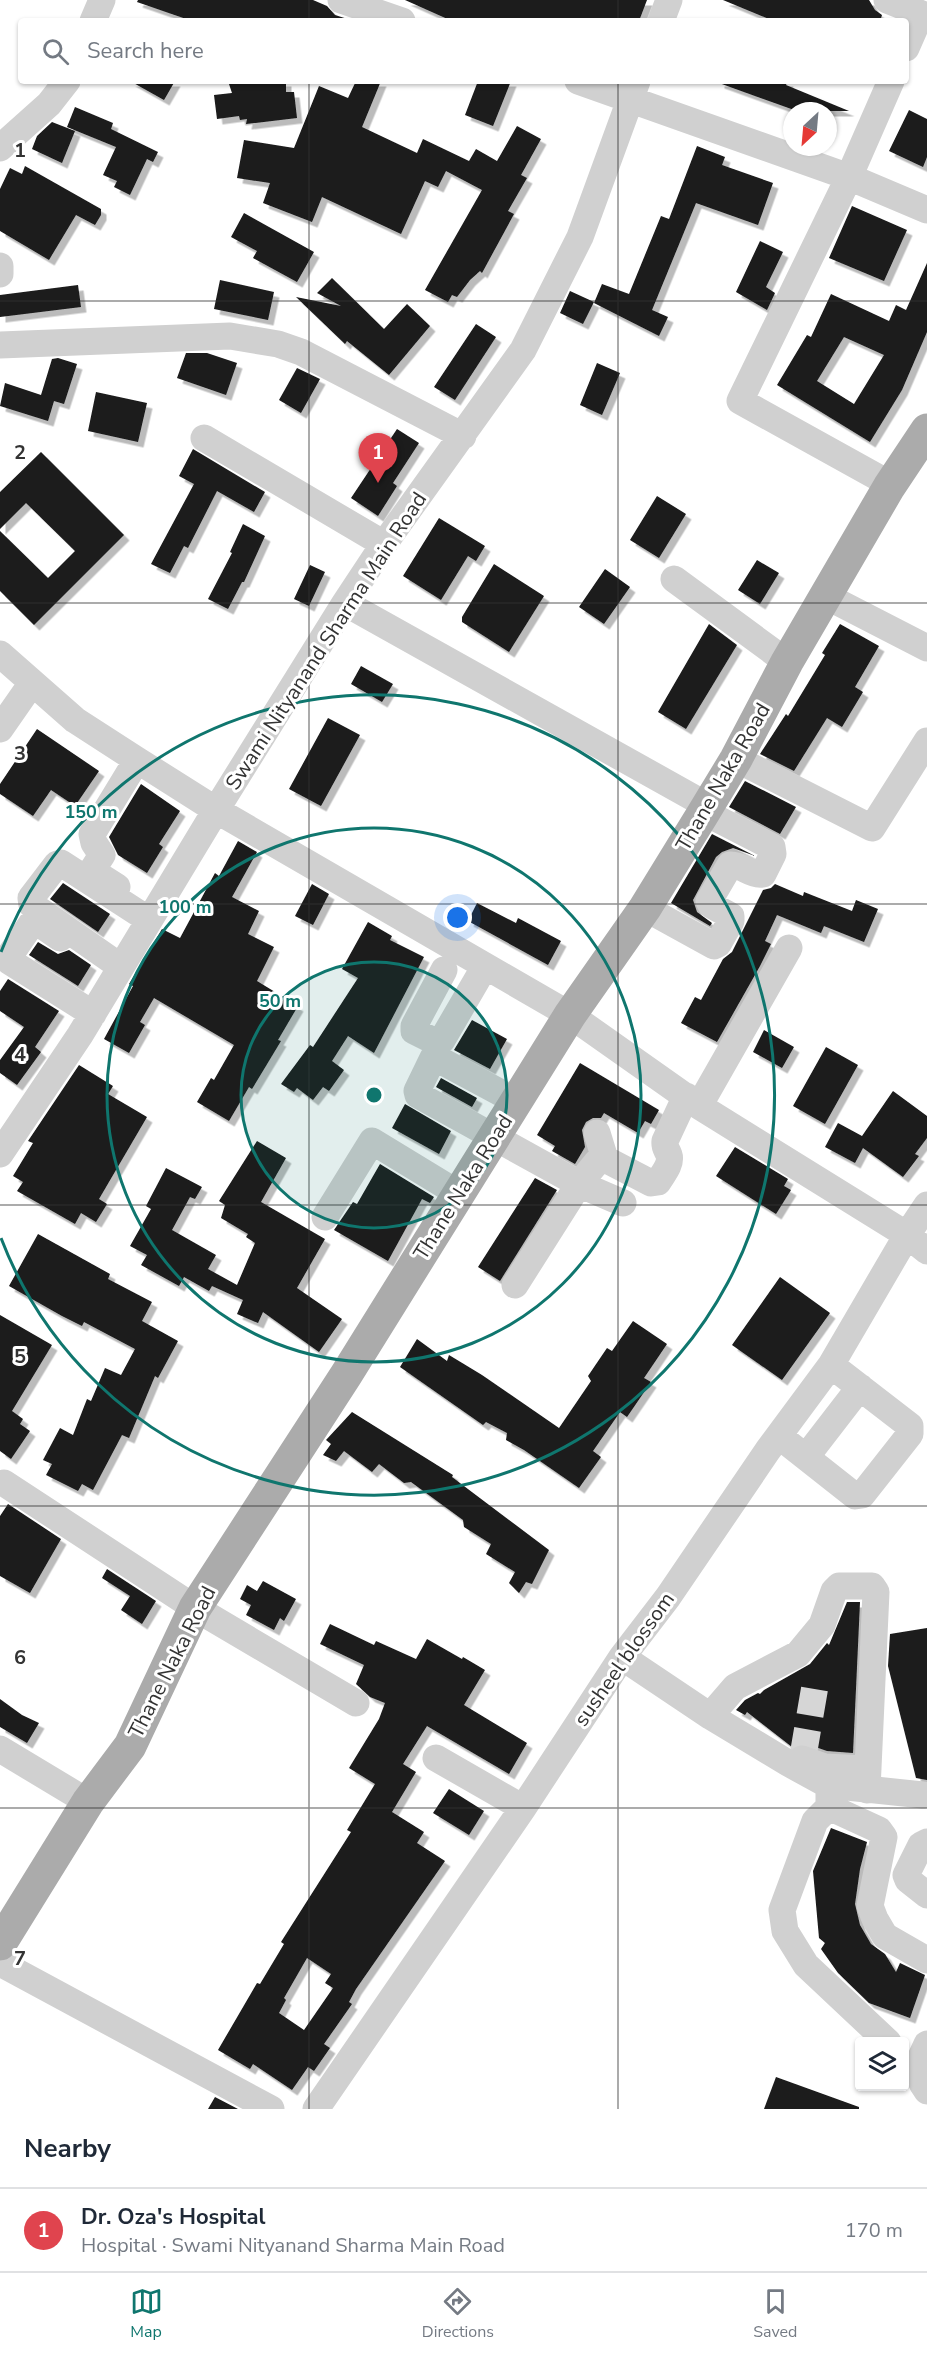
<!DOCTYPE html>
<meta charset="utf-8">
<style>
body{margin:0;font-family:"Nunito Sans",sans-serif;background:#f2f2f3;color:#1f2937}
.controls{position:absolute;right:18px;bottom:18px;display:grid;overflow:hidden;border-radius:6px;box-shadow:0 2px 4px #0004}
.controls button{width:54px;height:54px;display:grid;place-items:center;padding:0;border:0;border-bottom:2px solid #e0e1e3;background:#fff;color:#1f2937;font:30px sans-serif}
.compass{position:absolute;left:783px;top:102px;width:54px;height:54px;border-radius:50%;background:#fff;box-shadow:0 2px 4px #0004;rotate:206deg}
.you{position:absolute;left:458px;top:918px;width:21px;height:21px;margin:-15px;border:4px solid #fff;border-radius:50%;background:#1a73e8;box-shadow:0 0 0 9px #1a73e833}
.badge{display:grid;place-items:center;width:39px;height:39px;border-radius:50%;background:#0f766e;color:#fff;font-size:20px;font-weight:700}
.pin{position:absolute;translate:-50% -50px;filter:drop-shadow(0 2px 3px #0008)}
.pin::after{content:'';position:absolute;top:32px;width:21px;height:18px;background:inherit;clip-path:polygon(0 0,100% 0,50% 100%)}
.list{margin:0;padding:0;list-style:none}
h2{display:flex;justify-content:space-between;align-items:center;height:78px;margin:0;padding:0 24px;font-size:26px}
h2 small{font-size:20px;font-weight:400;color:#747a83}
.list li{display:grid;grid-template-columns:39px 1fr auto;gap:18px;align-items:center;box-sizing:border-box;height:84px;padding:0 24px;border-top:2px solid #e0e1e3}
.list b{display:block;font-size:22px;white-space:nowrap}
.list p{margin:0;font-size:20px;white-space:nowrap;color:#747a83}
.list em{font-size:20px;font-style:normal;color:#747a83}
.icon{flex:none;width:33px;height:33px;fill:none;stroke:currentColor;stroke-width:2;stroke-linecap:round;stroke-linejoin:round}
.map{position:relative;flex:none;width:927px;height:2109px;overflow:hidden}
.search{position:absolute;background:#fff;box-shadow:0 2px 4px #0004;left:18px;right:18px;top:18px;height:66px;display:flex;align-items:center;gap:15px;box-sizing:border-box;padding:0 21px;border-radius:6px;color:#747a83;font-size:22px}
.sheet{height:162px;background:#fff}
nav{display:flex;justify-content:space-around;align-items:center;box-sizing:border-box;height:84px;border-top:2px solid #e0e1e3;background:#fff;font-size:16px;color:#747a83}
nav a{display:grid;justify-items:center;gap:3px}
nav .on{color:#0f766e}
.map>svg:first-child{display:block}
.building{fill:#1a1a1a;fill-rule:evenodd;filter:url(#shadow)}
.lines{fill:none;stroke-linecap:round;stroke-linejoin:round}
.minor-tunnel{stroke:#d6d6d6;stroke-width:27;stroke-dasharray:27 14;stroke-linecap:butt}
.minor{stroke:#d0d0d0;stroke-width:27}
.major{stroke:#ababab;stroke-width:33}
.grid{fill:none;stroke:#333;stroke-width:1.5;stroke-opacity:0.55}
.ring{fill:none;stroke:#0f766e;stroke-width:3}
.labels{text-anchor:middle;stroke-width:6;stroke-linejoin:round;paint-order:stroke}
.street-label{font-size:21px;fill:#333;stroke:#fff}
.grid-label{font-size:20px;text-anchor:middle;font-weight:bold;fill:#333;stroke:#fff;stroke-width:6;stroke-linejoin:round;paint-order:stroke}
.centre{fill:#0f766e;stroke:#fff;stroke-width:3}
.ring-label{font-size:18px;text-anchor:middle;font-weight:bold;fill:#0f766e;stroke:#fff;stroke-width:6;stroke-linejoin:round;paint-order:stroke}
</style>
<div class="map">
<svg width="927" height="2109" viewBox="0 0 927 2109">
<defs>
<filter id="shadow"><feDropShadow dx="5.5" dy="5.5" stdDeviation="0" flood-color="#0004"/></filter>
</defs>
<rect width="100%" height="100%" fill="#fff"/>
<path class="building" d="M138,0H313L327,6L335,15L354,21H192L137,2Z
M405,0H647L639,21H452Z
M723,0H869L875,10L882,15L880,21H774Z
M130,81H175L164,100Z
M228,81H286V92H294L297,118L246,124L247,119L240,120L239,116L217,119L214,95L232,93Z
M356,81H381L362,127L417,153L423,139L469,161L476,149L497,161L517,126L541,139L521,175L527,178L508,211L514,214L482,273L480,271L470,280L457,297L452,295L448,302L425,290L482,190L446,171L438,187L425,181L401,234L322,197L312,222L263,203L270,183L237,178L244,140L294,148L319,86L348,98Z
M478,81H511L493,126L465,115Z
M719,81H788L786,85L849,111H797L719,83Z
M75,107L113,123L111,129L158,152L153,162L147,159L130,195L114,187L117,181L103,175L116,147L67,127Z
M909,110L927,119V157L923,167L889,151Z
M52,122L75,131L62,163L32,149L37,136Z
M697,146L725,157L722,165L773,183L758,225L696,203L652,310L668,317L659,336L594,303L602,284L629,294L661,216L669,219Z
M25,166L101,209V215L95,225L76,215L49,260L0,231V189L10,168L22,174Z
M852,206L907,230L884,281L829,258Z
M244,213L314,252L297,282L253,258L257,251L231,237Z
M760,241L783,252L766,287L775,293L767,310L736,292Z
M927,263V332L902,390L870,442L777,385L807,335L811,337L831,294L889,321L896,305L906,310ZM844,337L884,355L854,404L817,381Z
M332,278L384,329L407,304L430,326L389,375L347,341L345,344L296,297L341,306L317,293Z
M220,280L274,292L268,320L214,309Z
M78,285L81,307L0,317V295Z
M570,291L594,302L583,324L560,313Z
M476,324L496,337L455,400L434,387Z
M186,353H207L237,363L226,395L177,378Z
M58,358L77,364L64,404L54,401L48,421L0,406L5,383L41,395L52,359Z
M597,363L620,373L602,415L580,405Z
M297,368L320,379L301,413L279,400Z
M96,392L147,403L138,442L88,431Z
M397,429L419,443L393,483L397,486L378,516L351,498Z
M193,449L265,492L254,512L217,491L188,548L184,546L170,573L151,564L194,484L179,476Z
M41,452L124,535L34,625L0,591V531L48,578L75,551L26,503L0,529V492Z
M657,496L686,514L659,558L630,540Z
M439,518L485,546L476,561L468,556L441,600L403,576Z
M243,524L265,536L244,582H242L228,609L208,599L232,553L230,552Z
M757,560L779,573L760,604L738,590Z
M494,564L544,596L509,652L462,622V617Z
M310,565L325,572L309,606L294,599Z
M605,569L630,587L604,624L579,607Z
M709,624L737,645L686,729L658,712Z
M840,624L879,646L855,687L863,692L842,727L827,718L794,771L760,754L786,714L788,716L825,655L822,653Z
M361,666L393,684L382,702L351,684Z
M328,718L360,735L321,806L289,789Z
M37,729L99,771L75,806L51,790L33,816L0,794V784Z
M745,781L796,807L780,834L729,807Z
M141,784L180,811L159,844L163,847L147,873L118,855L109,837Z
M712,834L755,856L733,848L722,852L716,857L693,900L697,912L712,923L710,926L671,903Z
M238,841L257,852L232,897L259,911L248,934L274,947L257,981L298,1006L278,1040L281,1041L252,1089L249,1087L229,1121L197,1102L211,1078L214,1080L234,1045L154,998L140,1022L145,1025L129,1053L104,1039L133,986L129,984L162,929L180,938L215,873L219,876Z
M63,883L110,914L98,932L50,899Z
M312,884L329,894L313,925L295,916Z
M775,884L803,896L804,892L852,911L856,900L878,909L864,942L824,926L821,933L777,915L765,941L771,944L760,966L717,1042L681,1023L695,997L701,1000L723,959L732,952L763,890L771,888Z
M477,903L516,923L518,918L561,941L548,965L468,921Z
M368,922L392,936L390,940L424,957L374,1053L348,1036L332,1061L344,1070L329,1091L323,1087L313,1100L297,1088L294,1092L281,1084L310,1045L313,1047L358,978L342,969Z
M38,942L58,954L69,950L91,965L78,986L29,955Z
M8,979L59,1011L35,1047L41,1052L17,1085L0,1073V1060L24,1027L0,1011V991Z
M472,1020L507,1039L490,1069L454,1050Z
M764,1030L794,1047L782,1068L753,1052Z
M826,1047L858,1065L825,1124L793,1106Z
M580,1063L659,1110L651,1124L645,1121L638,1133L604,1113L601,1118H593L586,1122L582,1130L585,1147L575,1164L552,1151L555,1146L537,1135Z
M79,1065L113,1086L108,1094L147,1117L99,1199L107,1204L96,1222L81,1213L75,1224L17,1191L23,1182L13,1176L33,1143L28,1141Z
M441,1078L477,1098L472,1107L436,1087Z
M893,1091L927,1116V1138L915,1154L919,1156L903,1177L863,1148L855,1163L825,1147L838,1123L862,1136Z
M405,1104L451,1131L439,1154L392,1128Z
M257,1141L286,1158L261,1202L325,1239L297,1288L342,1319L319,1352L263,1312L258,1323L237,1314L243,1300L212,1286L209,1291L184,1277L179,1286L141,1265L147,1255L130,1246L151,1209L146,1206L166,1168L202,1187L195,1199L190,1197L172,1230L216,1255L208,1269L237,1285L255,1243L246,1237L248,1234L221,1218L225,1205L219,1201Z
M735,1147L788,1179L784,1186L791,1190L776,1214L716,1176Z
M380,1164L434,1197L430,1203L422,1199L388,1261L334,1230L353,1202L357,1204Z
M535,1178L557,1190L500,1281L478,1267Z
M38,1234L110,1274L108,1279L152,1302L142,1321L178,1341L158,1378L155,1376L129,1438L122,1435L93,1490L82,1484L78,1491L46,1475L52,1464L43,1460L60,1428L73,1435L87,1399L91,1401L105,1368L121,1375L135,1349L84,1322L82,1326L62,1316L9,1286Z
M780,1277L830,1313L782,1380L732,1345Z
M0,1315L52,1345L12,1411L23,1419L20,1424L30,1431L11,1459L0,1451Z
M633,1321L667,1344L644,1378L651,1382L627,1417L620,1412L593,1451L601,1457L579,1488L524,1450L506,1440L507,1433L486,1422L483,1425L400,1367L417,1339L447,1361L449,1355L482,1375L559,1428L591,1381L588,1376L607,1348L612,1351Z
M352,1412L453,1475L452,1477L549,1550L532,1584L526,1582L519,1593L509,1583L515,1572L486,1554L491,1544L464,1527L463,1520L411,1482L404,1483L379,1464L372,1472L344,1451L336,1461L323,1455L331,1444L326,1440Z
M8,1504L61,1539L30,1593L0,1576V1516Z
M107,1569L156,1601L142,1624L121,1610L130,1596L102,1578Z
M263,1581L296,1599L284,1621L280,1618L274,1630L246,1615L251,1605L240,1599L247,1585L257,1591Z
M847,1602H860L853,1753L827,1751L807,1744H799L792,1747L747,1712L745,1715L736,1710L745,1700L758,1693L760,1694L764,1690L810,1664L827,1643L829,1645Z
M330,1624L374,1645L376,1641L416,1659L427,1639L462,1659L463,1657L485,1670L464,1705L527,1743L509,1774L427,1726L403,1764L416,1772L392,1812L424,1832L417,1843L445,1861L356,1989L349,2002L352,2004L324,2044L330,2048L314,2071L308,2067L292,2090L253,2064L250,2069L218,2050L257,1983L260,1984L284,1944L281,1942L351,1832L347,1830L375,1784L349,1768L379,1719L385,1703L370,1697L356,1684L364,1665L320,1644ZM307,1958L331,1974L325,1983L333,1988L304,2030L279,2013L286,2000L284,1998Z
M927,1628V1780L916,1778L888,1666L890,1634Z
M0,1699L22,1715L39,1723L27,1743L0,1727Z
M449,1789L484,1811L469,1835L433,1813Z
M831,1828L867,1842L860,1869L855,1904L860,1925L871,1944L885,1954L896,1972L900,1963L925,1975L910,2018L869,2003L838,1973L821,1949L825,1943L819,1938L813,1871Z
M776,2077L859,2107V2109H764Z
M215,2097L238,2109H208Z"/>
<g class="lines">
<path class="minor-tunnel" d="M803,1756L815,1686"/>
<path class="minor" d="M341,0L402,21
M887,0L927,16
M93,21L102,0
M661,21L669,0
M906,48L921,14
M578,81L849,177L927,210
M0,148L49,104L67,81
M0,266V274
M0,345L230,336L278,344L301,352L463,436
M204,438L384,544
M889,487L879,478L740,401L849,177L891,81
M674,579L787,662
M826,596L927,648
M345,603L708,806
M0,654L75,720L137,760L216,810L570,1015L699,1106L907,1235L927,1251
M0,729L32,683
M736,759L872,828L927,741
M117,887L95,873L93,869L102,855L94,843L92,834L137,760
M645,908L714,946L718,944L731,921V916L711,905L709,901L730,865C742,864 751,876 763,874L773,854L772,847L704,812
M60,938L37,922L32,923L10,955L9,961L93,1014
M121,967L32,905L31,898L57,864L61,863L149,920
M444,970L414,1026V1031L438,1043L442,1040L485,966
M516,1101L436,1058H433L417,1091L418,1095L579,1184L597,1162L605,1159L651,1183L658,1182C662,1175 672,1164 669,1155C667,1149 664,1148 665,1141L686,1096
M699,1106L789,948
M597,1133L605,1159
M0,1154L80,1035L216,810L345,603L384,544L523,350L580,237L637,81
M325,1217L372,1141L459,1194
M515,1285L579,1184L623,1203
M779,1436L855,1496L862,1495L910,1434V1426L831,1365
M806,1457L860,1387
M4,1483L195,1608L356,1703
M622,1657L710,1716L788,1763L828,1785L923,1795
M710,1716L735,1687L798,1654L822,1625L834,1591L839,1586H872L876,1592L867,1790
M0,1749L88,1802
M436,1758L523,1808
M802,1759L824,1767L868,1769
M829,1791V1807L879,1830L884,1837L870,1906L875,1919L885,1936L927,1960
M829,1807L815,1821L782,1910L785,1931L806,1965L888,2042
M927,1842L921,1845L906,1875L908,1880L927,1895
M0,1963L271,2109
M927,2044C918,2064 912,2071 927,2091
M316,2109L523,1808L622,1657L668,1597L768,1450L831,1365L907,1235L927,1205"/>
<path class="major" d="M0,1944L88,1802L130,1746L195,1608L346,1375L570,1015L645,908L704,812L736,759L787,662L889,487L927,430"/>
</g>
<path class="grid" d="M309,0V21M618,0V21M309,81V2109M618,81V2109M0,301H927M0,603H927M0,904H927M0,1205H927M0,1506H927M0,1808H927"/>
<circle cx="374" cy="1095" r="133" fill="#0f766e" fill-opacity=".12"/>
<g class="ring">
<circle cx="374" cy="1095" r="133"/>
<circle cx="374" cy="1095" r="267"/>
<path d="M1 952A400 400 0 1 1 1 1238"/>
</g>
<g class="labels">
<g class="street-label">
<text transform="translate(326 641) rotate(-57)" y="7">Swami Nityanand Sharma Main Road</text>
<text transform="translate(723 777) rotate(-60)" y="7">Thane Naka Road</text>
<text transform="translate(463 1187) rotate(-58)" y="7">Thane Naka Road</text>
<text transform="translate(624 1659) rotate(-55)" y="7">susheel blossom</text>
<text transform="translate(172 1662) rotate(-63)" y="7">Thane Naka Road</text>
</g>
</g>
<g class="grid-label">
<text x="20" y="157">1</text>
<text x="20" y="459">2</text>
<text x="20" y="760">3</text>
<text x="20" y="1061">4</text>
<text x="20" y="1363">5</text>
<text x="20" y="1664">6</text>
<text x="20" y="1965">7</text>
</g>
<circle cx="374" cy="1095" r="9" class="centre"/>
<g class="ring-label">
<text x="91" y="818">150 m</text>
<text x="185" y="913">100 m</text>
<text x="280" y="1007">50 m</text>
</g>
</svg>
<div class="controls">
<button><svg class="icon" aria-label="layers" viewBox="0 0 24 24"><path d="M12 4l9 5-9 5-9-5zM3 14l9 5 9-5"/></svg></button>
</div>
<svg class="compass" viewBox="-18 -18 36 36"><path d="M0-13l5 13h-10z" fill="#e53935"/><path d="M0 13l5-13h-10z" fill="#747a83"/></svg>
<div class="you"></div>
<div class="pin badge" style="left:378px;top:483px;background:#e0444e">1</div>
<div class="search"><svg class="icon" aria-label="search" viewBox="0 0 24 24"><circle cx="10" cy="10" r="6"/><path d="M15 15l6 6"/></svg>Search here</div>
</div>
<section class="sheet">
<h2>Nearby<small></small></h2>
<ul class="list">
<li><span class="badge" style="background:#e0444e">1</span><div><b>Dr. Oza's Hospital</b><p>Hospital · Swami Nityanand Sharma Main Road</p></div><em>170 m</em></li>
</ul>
</section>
<nav>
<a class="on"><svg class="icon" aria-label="map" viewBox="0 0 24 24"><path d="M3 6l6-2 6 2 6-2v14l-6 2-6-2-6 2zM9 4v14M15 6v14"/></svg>Map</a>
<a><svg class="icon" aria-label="directions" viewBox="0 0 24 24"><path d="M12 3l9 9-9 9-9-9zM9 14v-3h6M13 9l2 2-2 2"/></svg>Directions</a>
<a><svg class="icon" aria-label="saved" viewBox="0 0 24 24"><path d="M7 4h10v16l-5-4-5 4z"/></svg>Saved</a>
</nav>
